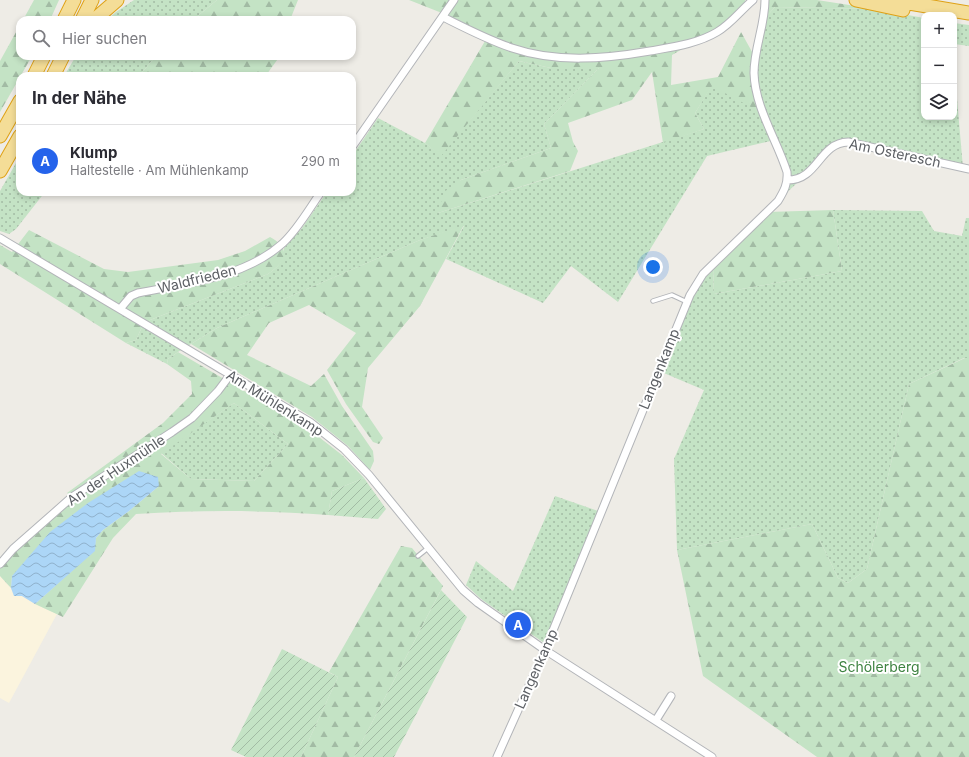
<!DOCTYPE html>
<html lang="de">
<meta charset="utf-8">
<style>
body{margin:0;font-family:Inter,sans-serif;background:#f2f2f3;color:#2b2b33}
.controls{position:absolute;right:12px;top:12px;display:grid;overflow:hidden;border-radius:8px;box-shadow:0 2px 6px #0003}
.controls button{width:36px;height:36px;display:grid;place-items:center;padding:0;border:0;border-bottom:1px solid #e1e1e2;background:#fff;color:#2b2b33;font:20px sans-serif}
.you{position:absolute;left:653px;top:267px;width:14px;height:14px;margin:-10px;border:3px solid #fff;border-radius:50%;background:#1a73e8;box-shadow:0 0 0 6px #1a73e833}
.badge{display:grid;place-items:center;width:26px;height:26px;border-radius:50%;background:#2563eb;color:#fff;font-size:13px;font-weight:700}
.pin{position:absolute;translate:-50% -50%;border:2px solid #fff;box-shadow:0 1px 4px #0006}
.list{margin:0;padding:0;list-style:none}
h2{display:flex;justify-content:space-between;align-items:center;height:52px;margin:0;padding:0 16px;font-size:17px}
h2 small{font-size:13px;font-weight:400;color:#7c7c81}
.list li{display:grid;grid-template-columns:26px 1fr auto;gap:12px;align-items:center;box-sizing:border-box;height:72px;padding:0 16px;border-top:1px solid #e1e1e2}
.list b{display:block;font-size:15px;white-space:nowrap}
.list p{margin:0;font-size:13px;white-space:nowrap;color:#7c7c81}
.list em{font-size:13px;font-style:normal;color:#7c7c81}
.icon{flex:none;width:22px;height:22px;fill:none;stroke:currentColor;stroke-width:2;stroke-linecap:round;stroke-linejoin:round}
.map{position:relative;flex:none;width:969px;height:757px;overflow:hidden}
.search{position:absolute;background:#fff;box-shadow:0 2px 6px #0003;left:16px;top:16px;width:340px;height:44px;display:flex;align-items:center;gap:10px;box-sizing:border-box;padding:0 14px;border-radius:12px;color:#7c7c81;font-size:15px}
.panel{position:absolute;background:#fff;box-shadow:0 2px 6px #0003;left:16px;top:72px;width:340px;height:124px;border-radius:12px}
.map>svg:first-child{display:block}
.commercial{fill:#fbf4de}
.grass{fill:url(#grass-dots)}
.forest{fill:url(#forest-firs);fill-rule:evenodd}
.garden{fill:url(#garden-furrows)}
.water{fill:url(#water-waves)}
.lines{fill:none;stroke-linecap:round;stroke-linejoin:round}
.service-casing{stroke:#b3b5b9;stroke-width:5.5}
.minor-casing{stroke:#b3b5b9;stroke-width:9}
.motorway-casing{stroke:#dfa115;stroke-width:15}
.service{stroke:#fff;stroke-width:3.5}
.minor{stroke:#fff;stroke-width:7}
.motorway{stroke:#f4dd97;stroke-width:13}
.labels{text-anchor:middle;stroke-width:4;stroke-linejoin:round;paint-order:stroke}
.street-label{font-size:14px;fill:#5d6065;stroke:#fff}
.park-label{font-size:14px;fill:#3e8341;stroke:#fff}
</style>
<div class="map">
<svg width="969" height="757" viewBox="0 0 969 757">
<defs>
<pattern id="grass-dots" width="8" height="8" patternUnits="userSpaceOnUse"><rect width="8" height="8" fill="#c4e3c5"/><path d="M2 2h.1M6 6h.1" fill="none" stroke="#a2bba4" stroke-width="1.8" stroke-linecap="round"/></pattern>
<pattern id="forest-firs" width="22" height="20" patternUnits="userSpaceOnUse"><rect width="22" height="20" fill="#c4e3c5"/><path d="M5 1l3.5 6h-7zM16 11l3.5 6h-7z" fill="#a2bba4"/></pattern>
<pattern id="garden-furrows" width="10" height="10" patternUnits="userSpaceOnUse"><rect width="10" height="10" fill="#c4e3c5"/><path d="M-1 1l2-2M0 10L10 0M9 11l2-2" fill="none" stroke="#a2bba4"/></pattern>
<pattern id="water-waves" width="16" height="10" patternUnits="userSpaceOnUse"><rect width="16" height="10" fill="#acd6f7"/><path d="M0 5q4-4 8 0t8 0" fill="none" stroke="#8fb1cc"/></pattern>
</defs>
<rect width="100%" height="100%" fill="#eeece6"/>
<path class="commercial" d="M0,576L11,588L14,596H22L35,604L57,614L9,703L0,698Z"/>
<path class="grass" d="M134,0H217L193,20H107L116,12Z
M775,7L875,9L924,18V117H954V64L963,168L840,142L778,201L788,180L775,140L707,156L618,302L571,266L543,303L446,259L464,226L420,240L217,328L178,352L168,359L167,364L126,343L136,340L141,329L150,320L268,274C278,267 284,261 284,248L302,228L327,192H352V156L378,118L425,143L441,155L519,61L551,68H599L544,124L551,148L461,180L438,213L704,129L695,113L712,85L755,84L764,19Z
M954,23L969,25V46L954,44Z
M76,56H156L139,76H64Z
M20,156V192H45L16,229L9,234L0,231V191Z
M833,210L922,211L934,231L962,236L966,218H969V358H964L909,384L867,569L848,583L838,578L812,524L677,550L674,459L704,390L659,371L690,295L713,264L714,294L842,271Z
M234,403L288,444L254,481L191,479L161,453Z
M555,496L601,512L547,645L481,599L466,585L476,561L513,591Z"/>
<path class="forest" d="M34,0H59L50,20H23Z
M217,0H298L290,20H193Z
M409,0H745L746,5L732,20L672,55L671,85L718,77L741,32L756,59L754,72L764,114L712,86L695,113L704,129L663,143L652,72L632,100L568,123L573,142L578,151L570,171L438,213L444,192L461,180L551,148L544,124L599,68H551L519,61L441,156L425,143L488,36L457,19Z
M768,0H817L875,9L775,7L764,19Z
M20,25V56H32L0,112V61Z
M156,56H280L267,74L261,76H139Z
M833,210L842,271L714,294L713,264L767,212Z
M464,225L420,306L368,368L362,407L383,438L379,444L373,442L346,404L327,370L356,333L309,305L269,323L247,355L311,386L324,374L342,406L373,451L374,461L370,470L348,446L312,417L191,344L217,328L420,240Z
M29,230L104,269L128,272L218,260L245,251L270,237C292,249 286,262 268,274L150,320L141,329L136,340L126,343L0,264V245L12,252Z
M178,352L306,427L342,455L364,478L332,491L328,515C264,510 200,510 136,514L113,538L63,617L35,604L94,551L96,538L103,530L129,511L159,486L12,576L11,588L0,576V564L72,497L67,493L163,423L192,394L191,381L167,364L168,359ZM234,403L288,444L254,481L191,479L161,454Z
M965,358H969V757H817L703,676L677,550L812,524L838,578L848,583L867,569L909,384Z
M401,546L412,548L443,586L354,757H301L338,677L329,672Z"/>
<path class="garden" d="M364,478L386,509L378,519L328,515L332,491Z
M441,590L467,617L394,757H354Z
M282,649L338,677L301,757H246L231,750Z"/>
<path class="water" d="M139,471L158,477L159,486L129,511L103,530L96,538L95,551L35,604L22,596H14L11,588L12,576L50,532L88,503Z"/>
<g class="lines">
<g class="service-casing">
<path id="service" d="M653,301L672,295L687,302
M418,556L428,548"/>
</g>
<g class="minor-casing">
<path id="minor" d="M443,17C465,28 488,40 512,48C556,63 604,59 650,51C672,47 697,44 717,32C731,24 741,10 753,0
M352,147L454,0
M788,180C818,180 819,143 848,142L969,169
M0,238L310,422L344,449L369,475L463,590L478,603L545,650L712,757
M120,309L131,296L138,293C187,283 244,278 283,243C298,229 309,209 321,192
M0,564L13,549L72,497L172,432L192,418L218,391L230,375
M656,720L671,696
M497,757L545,650L690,295L703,274L778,201C784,191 788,184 787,172C777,140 755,108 754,73C754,48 765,25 765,0"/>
</g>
<g class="motorway-casing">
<path id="motorway" d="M856,0L903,10
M891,0L969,13
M64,20L74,0
M82,20L92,0
M94,20L117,0
M34,76L44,56
M53,76L63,56
M0,136L20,101
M0,171L20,136"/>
</g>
<use href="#service" class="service"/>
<use href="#minor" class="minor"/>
<use href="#motorway" class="motorway"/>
</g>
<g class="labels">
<g class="street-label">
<text transform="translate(895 153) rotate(12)" y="5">Am Osteresch</text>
<text transform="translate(197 279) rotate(-14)" y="5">Waldfrieden</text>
<text transform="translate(659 369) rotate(-68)" y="5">Langenkamp</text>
<text transform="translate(275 403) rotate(32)" y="5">Am Mühlenkamp</text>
<text transform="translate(116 470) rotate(-34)" y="5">An der Huxmühle</text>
<text transform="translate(536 669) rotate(-66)" y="5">Langenkamp</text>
</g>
<g class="park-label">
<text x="879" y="672">Schölerberg</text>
</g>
</g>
</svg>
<div class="controls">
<button>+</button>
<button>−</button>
<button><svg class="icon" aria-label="layers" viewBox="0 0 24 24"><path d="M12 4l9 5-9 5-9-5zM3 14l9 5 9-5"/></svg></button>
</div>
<div class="you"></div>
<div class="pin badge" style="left:518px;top:625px">A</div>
<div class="search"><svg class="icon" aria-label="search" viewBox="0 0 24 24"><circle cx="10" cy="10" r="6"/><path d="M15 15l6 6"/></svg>Hier suchen</div>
<section class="panel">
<h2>In der Nähe<small></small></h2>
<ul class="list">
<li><span class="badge">A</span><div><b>Klump</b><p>Haltestelle · Am Mühlenkamp</p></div><em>290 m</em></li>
</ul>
</section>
</div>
